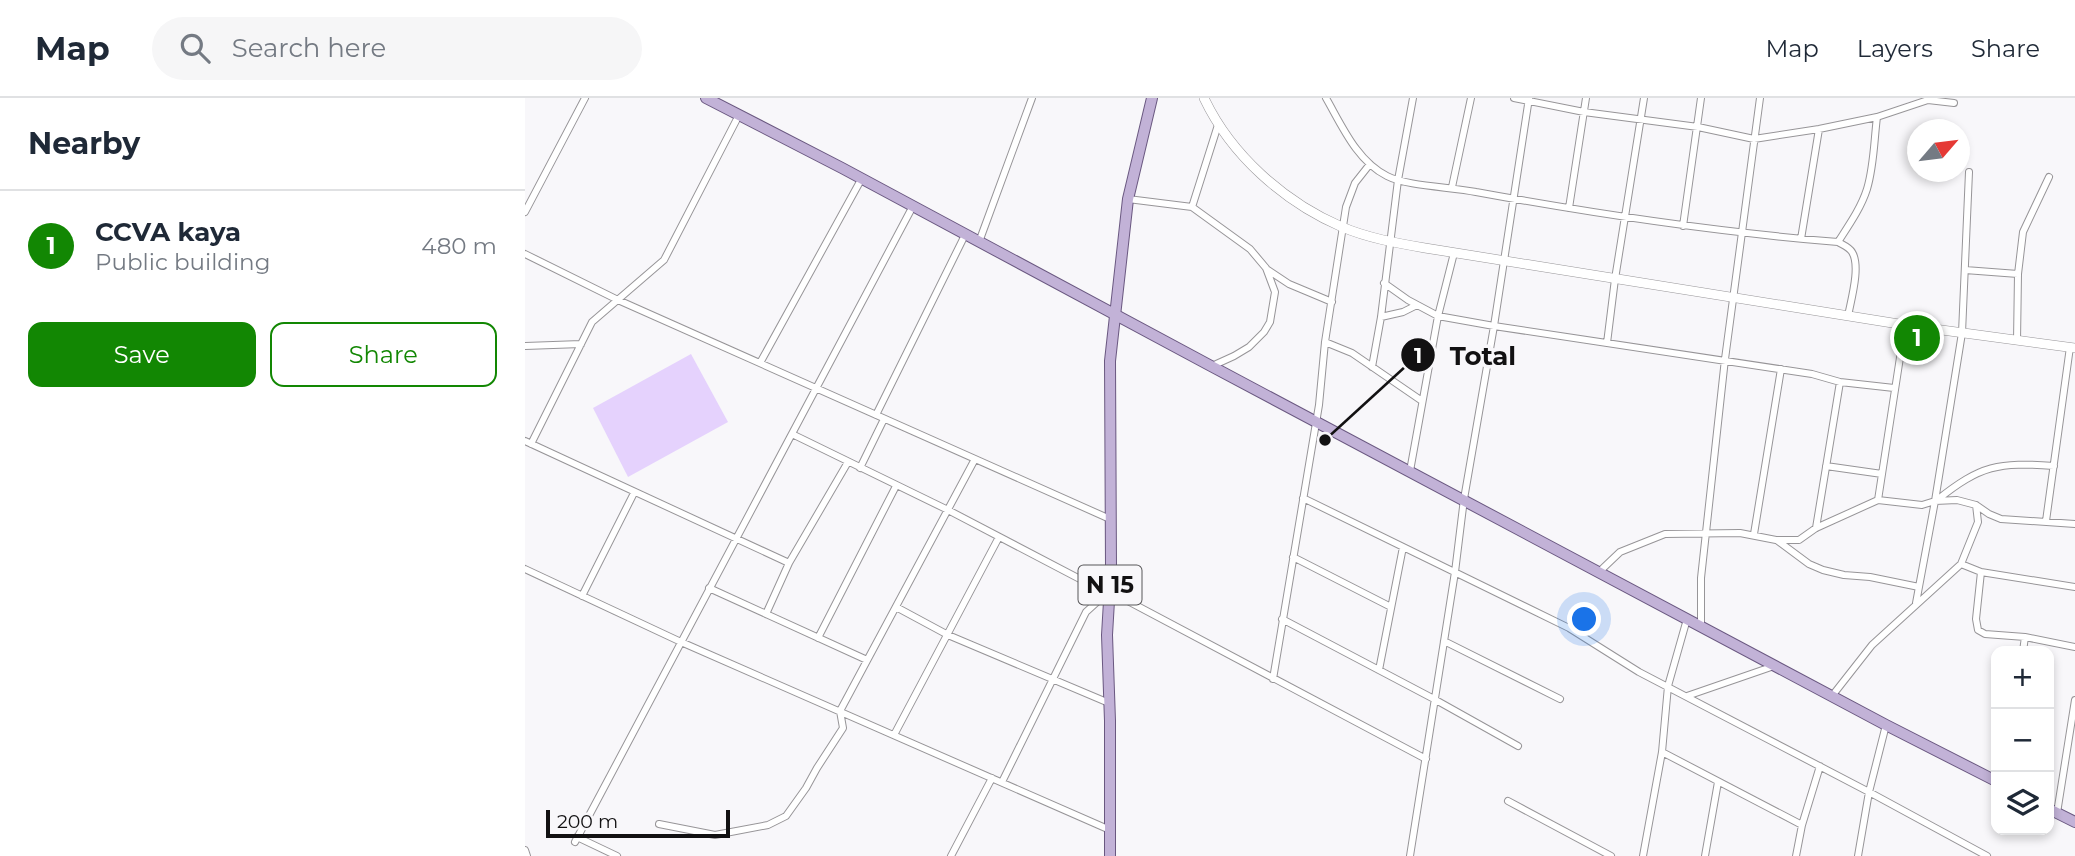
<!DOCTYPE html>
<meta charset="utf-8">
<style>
body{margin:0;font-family:Montserrat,sans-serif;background:#f6f6f7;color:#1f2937}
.controls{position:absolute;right:21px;bottom:21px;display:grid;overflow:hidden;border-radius:14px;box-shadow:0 4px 10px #0003}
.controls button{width:63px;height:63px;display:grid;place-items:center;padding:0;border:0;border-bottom:2px solid #e0e1e3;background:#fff;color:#1f2937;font:35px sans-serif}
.compass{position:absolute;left:1382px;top:21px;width:63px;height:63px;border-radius:50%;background:#fff;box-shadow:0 4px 10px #0003;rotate:62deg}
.scale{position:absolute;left:21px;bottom:18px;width:184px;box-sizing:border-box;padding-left:7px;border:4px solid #121112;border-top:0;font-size:19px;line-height:24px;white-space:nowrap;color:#121112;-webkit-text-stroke:5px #f8f7fa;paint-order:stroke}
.you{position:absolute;left:1060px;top:522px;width:24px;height:24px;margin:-18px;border:5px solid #fff;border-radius:50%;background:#1a73e8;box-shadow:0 0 0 10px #1a73e833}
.badge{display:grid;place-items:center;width:46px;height:46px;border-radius:50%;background:#128703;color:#fff;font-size:23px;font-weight:700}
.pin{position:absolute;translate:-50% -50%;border:4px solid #fff;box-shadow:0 2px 7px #0006}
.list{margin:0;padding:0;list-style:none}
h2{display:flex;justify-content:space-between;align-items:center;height:91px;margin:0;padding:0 28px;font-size:30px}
h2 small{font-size:23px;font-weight:400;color:#747a83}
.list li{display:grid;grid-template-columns:46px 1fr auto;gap:21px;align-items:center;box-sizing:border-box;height:112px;padding:0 28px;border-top:2px solid #e0e1e3}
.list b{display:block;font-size:26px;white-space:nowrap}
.list p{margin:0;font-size:23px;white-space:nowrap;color:#747a83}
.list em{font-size:23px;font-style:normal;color:#747a83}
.actions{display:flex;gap:14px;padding:21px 28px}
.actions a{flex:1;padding:16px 0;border:2px solid #128703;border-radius:14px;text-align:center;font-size:24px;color:#128703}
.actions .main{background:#128703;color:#fff}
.icon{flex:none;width:38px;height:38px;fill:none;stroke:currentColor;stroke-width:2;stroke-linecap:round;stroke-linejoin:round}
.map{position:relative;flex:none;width:1550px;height:758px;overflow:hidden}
header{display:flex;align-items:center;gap:42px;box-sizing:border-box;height:98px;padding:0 35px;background:#fff;border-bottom:2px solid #e0e1e3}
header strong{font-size:33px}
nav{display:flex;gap:38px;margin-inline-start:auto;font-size:24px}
.search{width:490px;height:63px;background:#f6f6f7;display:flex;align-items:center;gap:18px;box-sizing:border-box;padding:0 24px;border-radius:38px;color:#747a83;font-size:26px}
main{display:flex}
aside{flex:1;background:#fff}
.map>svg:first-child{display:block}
.green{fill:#e5d2fd}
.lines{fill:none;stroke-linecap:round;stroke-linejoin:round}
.minor-casing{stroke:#979598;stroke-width:8}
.secondary-casing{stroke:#979598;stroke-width:10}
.primary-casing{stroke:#6a5880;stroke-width:12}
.minor{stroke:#fff;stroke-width:6}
.secondary{stroke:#fff;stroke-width:9}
.primary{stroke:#c2b2d7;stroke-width:10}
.labels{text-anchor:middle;stroke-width:7;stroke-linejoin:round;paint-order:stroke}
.shield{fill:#f8f7fa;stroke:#575658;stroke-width:2}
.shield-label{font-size:23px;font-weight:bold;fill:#121112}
.leader{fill:none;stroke:#121112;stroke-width:2.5}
.callout-dot{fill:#121112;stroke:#f8f7fa;stroke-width:2.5}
.mark-label{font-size:21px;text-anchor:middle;font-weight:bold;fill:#fff}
.callout-label{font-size:26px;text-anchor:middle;font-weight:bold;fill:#121112;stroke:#f8f7fa;stroke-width:7;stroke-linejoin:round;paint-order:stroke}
</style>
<header>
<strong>Map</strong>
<div class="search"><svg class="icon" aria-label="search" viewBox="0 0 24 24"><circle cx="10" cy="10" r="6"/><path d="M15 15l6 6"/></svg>Search here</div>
<nav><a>Map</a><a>Layers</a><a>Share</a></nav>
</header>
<main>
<aside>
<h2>Nearby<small></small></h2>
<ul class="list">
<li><span class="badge">1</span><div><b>CCVA kaya</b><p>Public building</p></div><em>480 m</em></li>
</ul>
<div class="actions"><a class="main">Save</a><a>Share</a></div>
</aside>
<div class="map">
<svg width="1550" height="758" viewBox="0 0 1550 758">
<rect width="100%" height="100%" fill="#f8f7fa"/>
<path class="green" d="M166,256L203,324L103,379L68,310Z"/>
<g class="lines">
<g class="minor-casing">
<path id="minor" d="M801,0C817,28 832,63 862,78C881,88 927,89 951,94C1071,116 1191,134 1313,144C1318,147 1324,149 1327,154C1336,168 1326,202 1323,218
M989,0L1059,14L1173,29L1229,41L1294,31L1352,19L1403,2L1429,5
M927,89L946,0
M603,101L667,109L725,151L741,170L750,194L745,224L739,234L724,249L709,258L687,268
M667,109L693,27
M1044,110L1061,0
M0,114L60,0
M1158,128L1176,0
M1276,141L1294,31
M454,144L507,0
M1313,144C1324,127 1336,110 1342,91C1349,68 1349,43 1352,19
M0,156L93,202L585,421
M743,172L764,186L807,204
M1440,172L1493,176
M859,185L883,202L913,218L969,228L1287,276L1315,284L1369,290
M856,219L878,214L892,207
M1492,243L1493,176L1498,134L1524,79
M800,244L827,255L897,303
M1082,245L1090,181L1119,0
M0,248L56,246
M235,265L337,80
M847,269L856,219L873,82L888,0
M351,317L440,137
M267,336L423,412L574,491L584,493L901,661
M0,343L264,465
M6,346L67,224L139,162L214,17
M1301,368L1357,376
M335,370L359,321
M885,373L913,218L929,155
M778,400L1044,530L1114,574L1344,694L1462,758
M1353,402L1380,227
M1412,402C1456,367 1473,364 1529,368
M1521,423L1545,249
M1291,430L1315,284
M1229,436L1256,271
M1253,443L1284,466L1298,472L1319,477L1345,479L1394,489
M768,459L866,509
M1436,466L1456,474L1550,489
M0,471L156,544L585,732
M1074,474L1095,454L1140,436L1215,435L1251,442H1274L1291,430L1353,402L1397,407L1410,403L1432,402L1451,407L1464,416L1476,421L1550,426
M1456,474L1451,521L1453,532L1460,536L1500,539L1550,549
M184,490L342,562
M57,498L109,395
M1391,505L1410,403L1437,235L1444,74
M371,509L423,537L584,605
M241,516L264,465L323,364
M757,521L909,601L993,648
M1176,529V480L1200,261L1235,0
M293,540L371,388
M919,543L1035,601
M1498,553L1500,539
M854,572L878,449
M748,581L794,307L800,244L821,109L830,85L845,66
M1162,598L1249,568
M1307,598L1347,547L1436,466L1453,424L1451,407
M369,637L474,439
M1137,654L1277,727
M477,684L561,514L583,494
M983,703L1086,758
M1532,715L1550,602
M134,726L190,737L243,727L261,718L281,690L292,670L318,630L315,613L450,361
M52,739L92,758
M50,744L388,108
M0,752L2,758
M426,758L467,680
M885,758L930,474L939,401L969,228L1004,0
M1118,758L1137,654L1143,588L1162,521
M1180,758L1193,684
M1271,758L1277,727L1295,668
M1333,758L1344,694L1361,627"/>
</g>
<g class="secondary-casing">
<path id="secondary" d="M679,0C706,57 759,104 817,129C843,140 871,145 900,150L1380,227L1550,250"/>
</g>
<g class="primary-casing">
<path id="primary" d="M181,0L317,70L686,268L1361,627L1471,683
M1524,711L1550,724
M585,758V623L582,537L586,469L585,263L603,101L627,0"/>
</g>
<use href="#minor" class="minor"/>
<use href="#secondary" class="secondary"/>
<use href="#primary" class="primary"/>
</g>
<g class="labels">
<rect class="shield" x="553.5" y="467.5" width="63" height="39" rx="5"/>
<g class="shield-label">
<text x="585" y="495">N 15</text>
</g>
</g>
<path class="leader" d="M800 342L893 257"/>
<g class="callout-dot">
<circle cx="800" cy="342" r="7"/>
<circle cx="893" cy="257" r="18"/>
</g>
<g class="mark-label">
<text x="893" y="265">1</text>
</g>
<g class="callout-label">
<text x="958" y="267">Total</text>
</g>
</svg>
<div class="controls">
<button>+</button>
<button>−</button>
<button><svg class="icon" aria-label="layers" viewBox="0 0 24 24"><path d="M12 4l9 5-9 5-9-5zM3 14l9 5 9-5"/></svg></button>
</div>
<svg class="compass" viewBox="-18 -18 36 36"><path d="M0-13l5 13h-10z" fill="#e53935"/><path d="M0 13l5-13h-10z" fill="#747a83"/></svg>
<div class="scale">200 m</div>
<div class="you"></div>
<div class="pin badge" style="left:1392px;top:240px">1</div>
</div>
</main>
